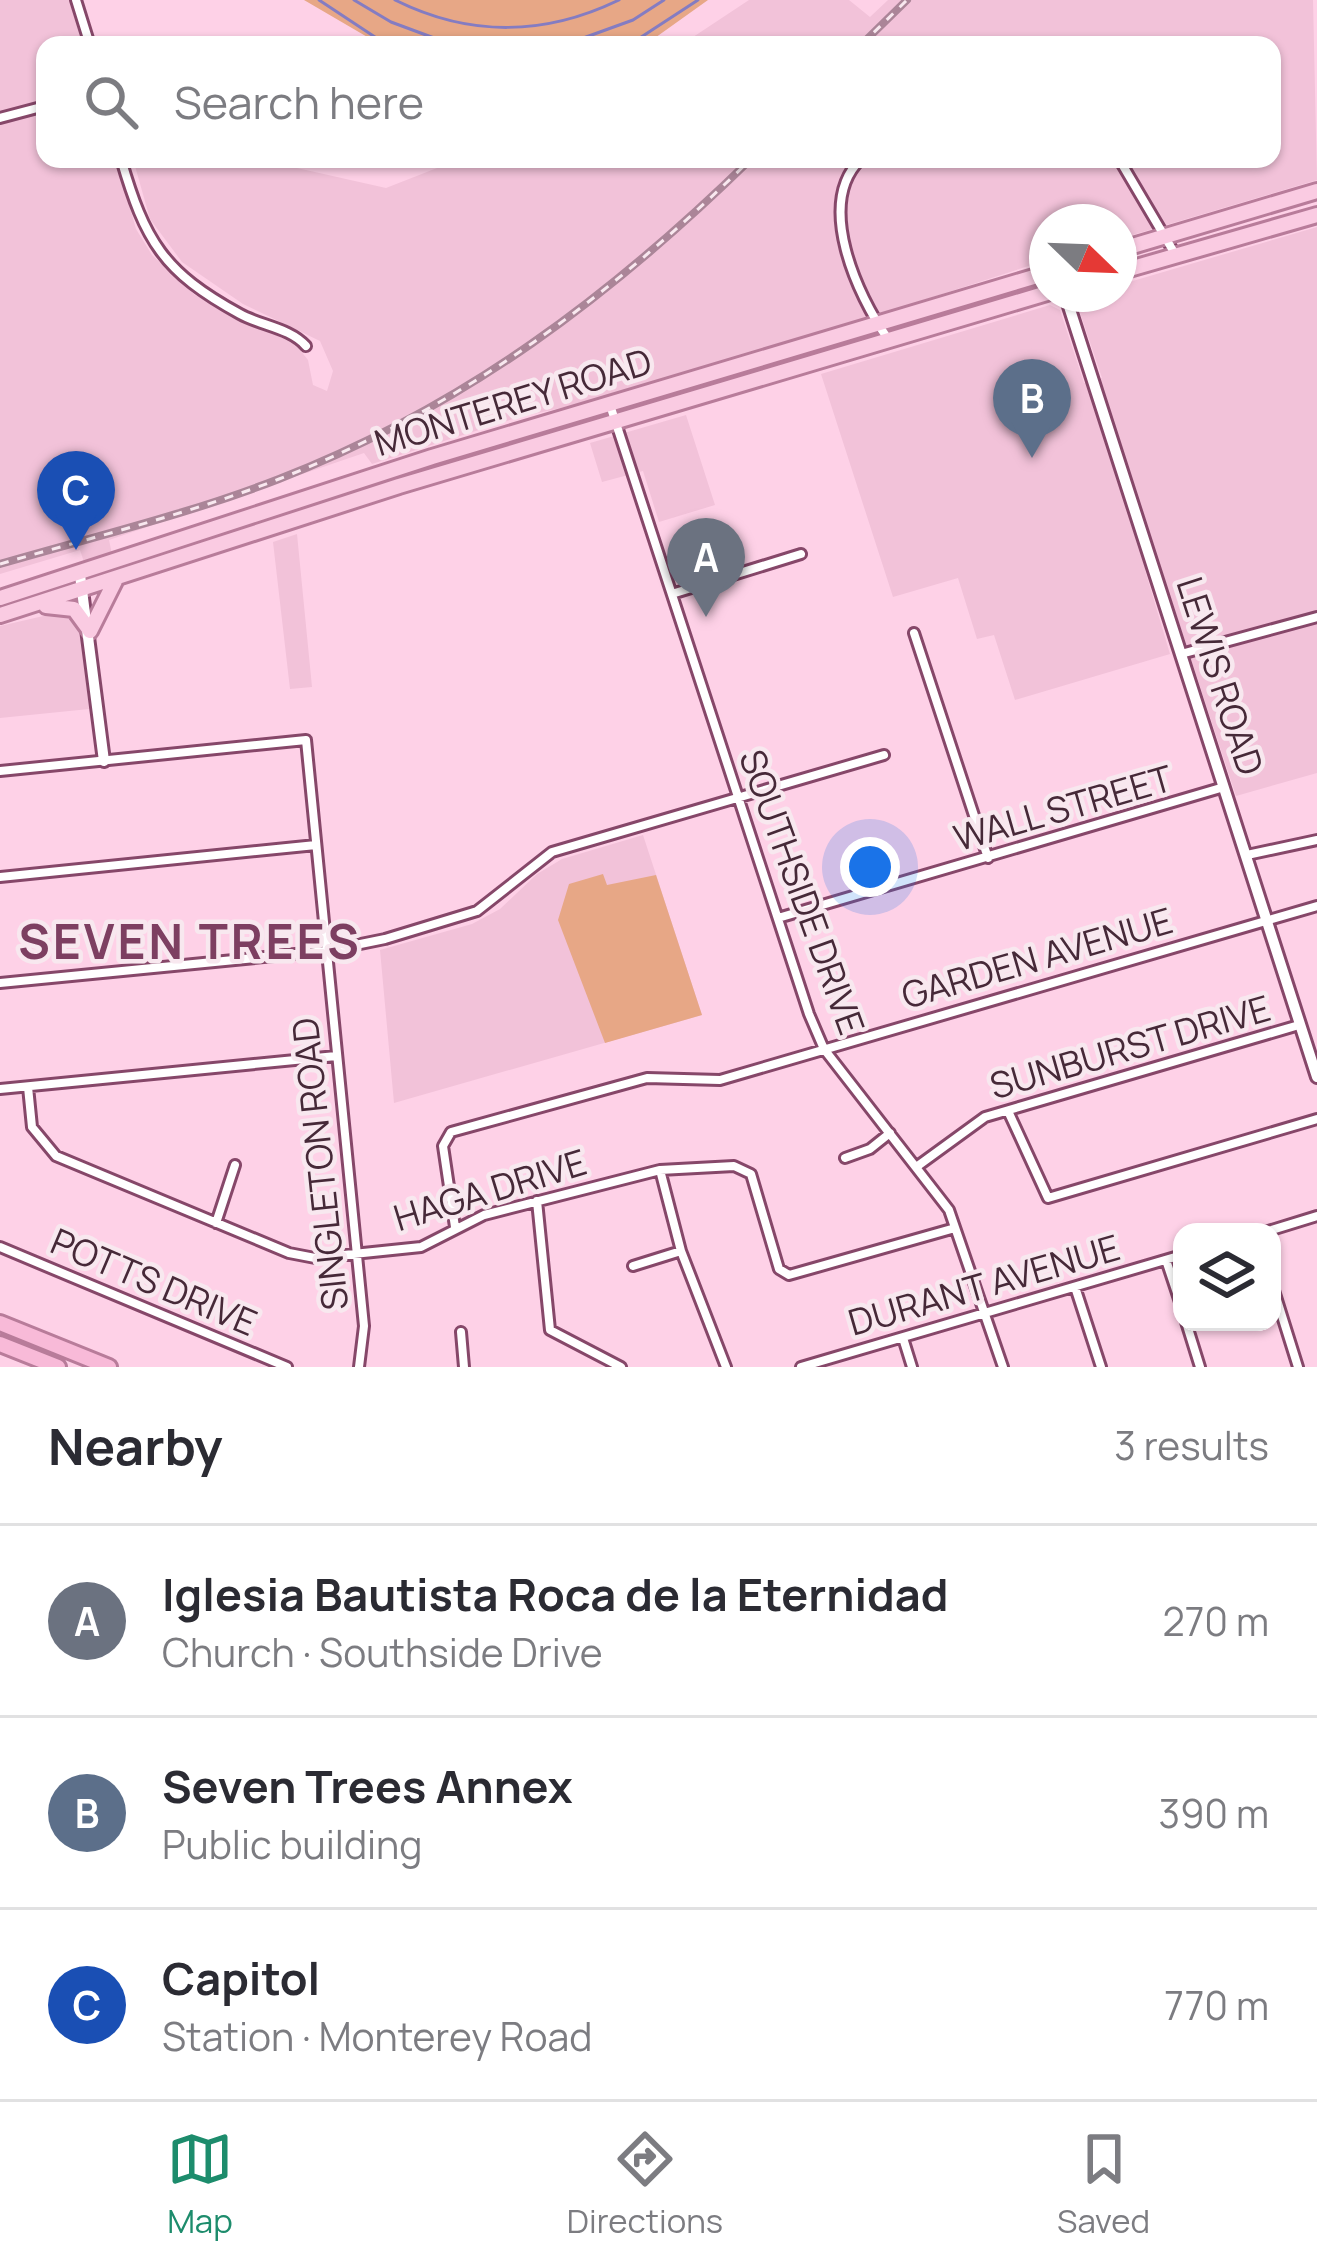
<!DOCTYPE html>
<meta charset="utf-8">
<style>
body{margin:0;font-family:Manrope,sans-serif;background:#f2f2f3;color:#2b2b33}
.controls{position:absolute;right:36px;bottom:36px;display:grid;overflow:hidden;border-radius:24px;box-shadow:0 3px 9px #0004}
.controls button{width:108px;height:108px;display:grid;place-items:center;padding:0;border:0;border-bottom:3px solid #e1e1e2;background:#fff;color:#2b2b33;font:60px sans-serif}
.compass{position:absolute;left:1029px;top:204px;width:108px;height:108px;border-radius:50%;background:#fff;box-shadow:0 3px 9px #0004;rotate:113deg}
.you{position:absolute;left:870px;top:867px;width:42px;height:42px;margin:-30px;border:9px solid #fff;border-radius:50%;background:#1a73e8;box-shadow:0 0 0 18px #1a73e833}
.badge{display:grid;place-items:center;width:78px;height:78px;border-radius:50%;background:#1d8c6c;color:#fff;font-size:39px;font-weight:700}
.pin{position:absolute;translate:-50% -99px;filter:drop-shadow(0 3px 6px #0008)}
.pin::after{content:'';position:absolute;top:63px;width:42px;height:36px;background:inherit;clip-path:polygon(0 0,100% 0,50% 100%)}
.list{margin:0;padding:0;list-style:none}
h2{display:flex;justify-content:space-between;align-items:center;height:156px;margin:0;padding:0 48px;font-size:51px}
h2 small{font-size:39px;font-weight:400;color:#7c7c81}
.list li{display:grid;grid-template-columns:78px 1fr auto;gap:36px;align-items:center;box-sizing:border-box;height:192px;padding:0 48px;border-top:3px solid #e1e1e2}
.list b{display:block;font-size:45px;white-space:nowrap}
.list p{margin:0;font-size:39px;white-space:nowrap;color:#7c7c81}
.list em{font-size:39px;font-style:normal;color:#7c7c81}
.icon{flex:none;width:66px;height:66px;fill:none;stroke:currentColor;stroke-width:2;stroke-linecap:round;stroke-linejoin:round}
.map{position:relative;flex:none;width:1317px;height:1367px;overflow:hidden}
.search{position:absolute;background:#fff;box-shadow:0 3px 9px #0004;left:36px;right:36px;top:36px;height:132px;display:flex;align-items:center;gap:30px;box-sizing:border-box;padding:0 42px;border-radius:24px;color:#7c7c81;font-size:45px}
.sheet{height:732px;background:#fff}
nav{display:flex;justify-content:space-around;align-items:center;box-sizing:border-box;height:168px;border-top:3px solid #e1e1e2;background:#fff;font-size:33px;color:#7c7c81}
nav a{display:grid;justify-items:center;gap:6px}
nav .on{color:#1d8c6c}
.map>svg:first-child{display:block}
.built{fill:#f2c2d9}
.green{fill:#e7a786}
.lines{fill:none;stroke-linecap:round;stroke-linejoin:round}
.stream{stroke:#847cc2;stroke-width:3}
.minor-casing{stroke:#864769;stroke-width:14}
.tertiary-casing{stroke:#864769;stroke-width:16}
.primary-casing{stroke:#b87c9a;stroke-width:20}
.trunk-casing{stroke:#b87c9a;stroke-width:20}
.minor{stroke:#fff;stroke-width:8}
.tertiary{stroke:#fff;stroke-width:10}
.primary{stroke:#facbe2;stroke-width:14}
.trunk{stroke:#f8bad8;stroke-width:14}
.rail-casing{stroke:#ab8598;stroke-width:8}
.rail{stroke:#f8e8ef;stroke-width:3;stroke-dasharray:9;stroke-linecap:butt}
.labels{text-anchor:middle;stroke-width:9;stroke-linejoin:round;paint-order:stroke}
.street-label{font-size:36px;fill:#462938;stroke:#f8e8ef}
.district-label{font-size:48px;font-weight:bold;letter-spacing:3px;fill:#7d3f61;stroke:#f8e8ef}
</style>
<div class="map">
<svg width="1317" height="1367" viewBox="0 0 1317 1367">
<rect width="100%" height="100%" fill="#fed1e7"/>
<path class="built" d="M0,0H70L84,34L87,45H45V159H116L136,229L152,255L195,295L296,345L308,360L313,385L327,391L333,371L320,341L243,304L182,262L150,219L133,159H257L386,188L460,159H1272V45H681L749,0H849L870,17L888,0H1313L1317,180L1119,239V222H1047V260L658,386L516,418L372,464L364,453L109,540L112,554L84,562L80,550L0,574Z
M1317,227V773L1236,796L1160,565L1145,570L1170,654L1015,700L994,635L977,639L958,578L893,597L821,374L1050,305L1060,310L1084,383L1102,378L1075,298L1119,294V285Z
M686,415L715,505L659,522L643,471L602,482L590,443Z
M297,534L312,687L290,689L273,542Z
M65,611L80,622L89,709L0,718V626Z
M643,835L702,1015L394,1103L380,950L472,924L500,909L537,874L562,859Z"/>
<path class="green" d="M304,0H708L645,45H381Z
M603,874L607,885L656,875L702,1015L605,1043L558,920L569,884Z"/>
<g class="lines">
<path class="stream" d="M319,0L387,45
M354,0L391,22L453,45
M395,0C469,37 545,36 619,0
M564,45L633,20L664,0
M629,45L698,0"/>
<g class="minor-casing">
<path id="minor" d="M76,0L90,45
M1054,43L1055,45
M0,118L45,106
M121,159C145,241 163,272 240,314C262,326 290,328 306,346
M861,159C815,203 857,295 888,339
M1119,159L1175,254
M610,405L809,1014L824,1049L949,1210L1003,1367
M675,593L801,554
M914,633L988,858
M1181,654L1317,617
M0,771L306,740L364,1326L359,1367
M1247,855L1317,840
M0,877L316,845
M778,918L1224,787
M0,983L326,951L385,939L477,911L552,852L884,755
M28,1087L32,1127L56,1156L289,1253L315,1258L421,1247L484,1215L660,1170L734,1166L751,1174L779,1269L789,1275L955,1228
M0,1089L336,1056
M1008,1111L1048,1198L1317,1119
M845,1158L870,1149L890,1133
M919,1165L985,1117L1299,1025
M660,1170L681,1251L726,1367
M537,1201L550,1330L621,1367
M216,1223L235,1165
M455,1227L443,1146L451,1132L647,1078L720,1080L1317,906
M1265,1232L1317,1216
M0,1247L287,1367
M1166,1260L1182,1308
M633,1266L681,1251
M1272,1284L1298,1367
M1075,1287L1101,1367
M1186,1322L1200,1367
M461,1332L464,1367
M903,1338L912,1367
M801,1367L1182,1255"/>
</g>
<g class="tertiary-casing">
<path id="tertiary" d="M1065,294L1317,1077
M80,575L104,761"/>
</g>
<g class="primary-casing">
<path id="primary" d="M1119,250L1317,191
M1119,272L1317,215
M0,598L432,457L1047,273
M46,606L74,609L90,631
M0,615L399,486L1047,293
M90,631L115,581"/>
</g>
<g class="trunk-casing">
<path id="trunk" d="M0,1323L109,1367
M0,1344L58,1367"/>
</g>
<use href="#minor" class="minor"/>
<use href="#tertiary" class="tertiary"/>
<use href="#primary" class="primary"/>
<use href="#trunk" class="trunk"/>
<g class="rail-casing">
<path id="rail" d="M861,45L907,0
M0,564C93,537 189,514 279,479C464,407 611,296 751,159"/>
</g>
<use href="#rail" class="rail"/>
</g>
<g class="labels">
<g class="street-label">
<text transform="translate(513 402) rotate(-17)" y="13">MONTEREY ROAD</text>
<text transform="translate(1220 676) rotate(72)" y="13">LEWIS ROAD</text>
<text transform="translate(1063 808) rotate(-16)" y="13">WALL STREET</text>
<text transform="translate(802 892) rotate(70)" y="13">SOUTHSIDE DRIVE</text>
<text transform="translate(1037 958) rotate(-16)" y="13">GARDEN AVENUE</text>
<text transform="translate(1130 1047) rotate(-16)" y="13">SUNBURST DRIVE</text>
<text transform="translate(320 1164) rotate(-96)" y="13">SINGLETON ROAD</text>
<text transform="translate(490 1190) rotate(-17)" y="13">HAGA DRIVE</text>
<text transform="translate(154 1282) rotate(23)" y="13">POTTS DRIVE</text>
<text transform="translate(984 1285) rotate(-16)" y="13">DURANT AVENUE</text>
</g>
<g class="district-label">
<text x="190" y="959">SEVEN TREES</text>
</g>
</g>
</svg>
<div class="controls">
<button><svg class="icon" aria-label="layers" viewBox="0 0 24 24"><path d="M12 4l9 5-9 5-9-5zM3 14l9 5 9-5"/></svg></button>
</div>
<svg class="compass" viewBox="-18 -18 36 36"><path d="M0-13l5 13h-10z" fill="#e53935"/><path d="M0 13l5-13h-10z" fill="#7c7c81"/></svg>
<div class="you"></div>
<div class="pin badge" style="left:706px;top:617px;background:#6b7280">A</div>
<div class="pin badge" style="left:1032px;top:458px;background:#5c6f8a">B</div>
<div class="pin badge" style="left:76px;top:550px;background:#1a4fb4">C</div>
<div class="search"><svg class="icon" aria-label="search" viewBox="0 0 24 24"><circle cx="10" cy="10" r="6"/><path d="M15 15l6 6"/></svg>Search here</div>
</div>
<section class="sheet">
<h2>Nearby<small>3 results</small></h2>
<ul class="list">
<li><span class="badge" style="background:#6b7280">A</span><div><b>Iglesia Bautista Roca de la Eternidad</b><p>Church · Southside Drive</p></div><em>270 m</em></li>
<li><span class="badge" style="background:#5c6f8a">B</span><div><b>Seven Trees Annex</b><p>Public building</p></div><em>390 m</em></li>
<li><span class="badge" style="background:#1a4fb4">C</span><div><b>Capitol</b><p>Station · Monterey Road</p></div><em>770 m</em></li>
</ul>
</section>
<nav>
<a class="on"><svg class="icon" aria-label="map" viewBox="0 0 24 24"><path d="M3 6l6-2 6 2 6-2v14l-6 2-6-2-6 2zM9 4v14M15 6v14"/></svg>Map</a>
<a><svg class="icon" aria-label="directions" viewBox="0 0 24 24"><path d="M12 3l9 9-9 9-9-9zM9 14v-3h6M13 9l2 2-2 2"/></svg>Directions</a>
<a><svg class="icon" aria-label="saved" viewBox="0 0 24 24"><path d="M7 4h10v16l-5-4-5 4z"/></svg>Saved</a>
</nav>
